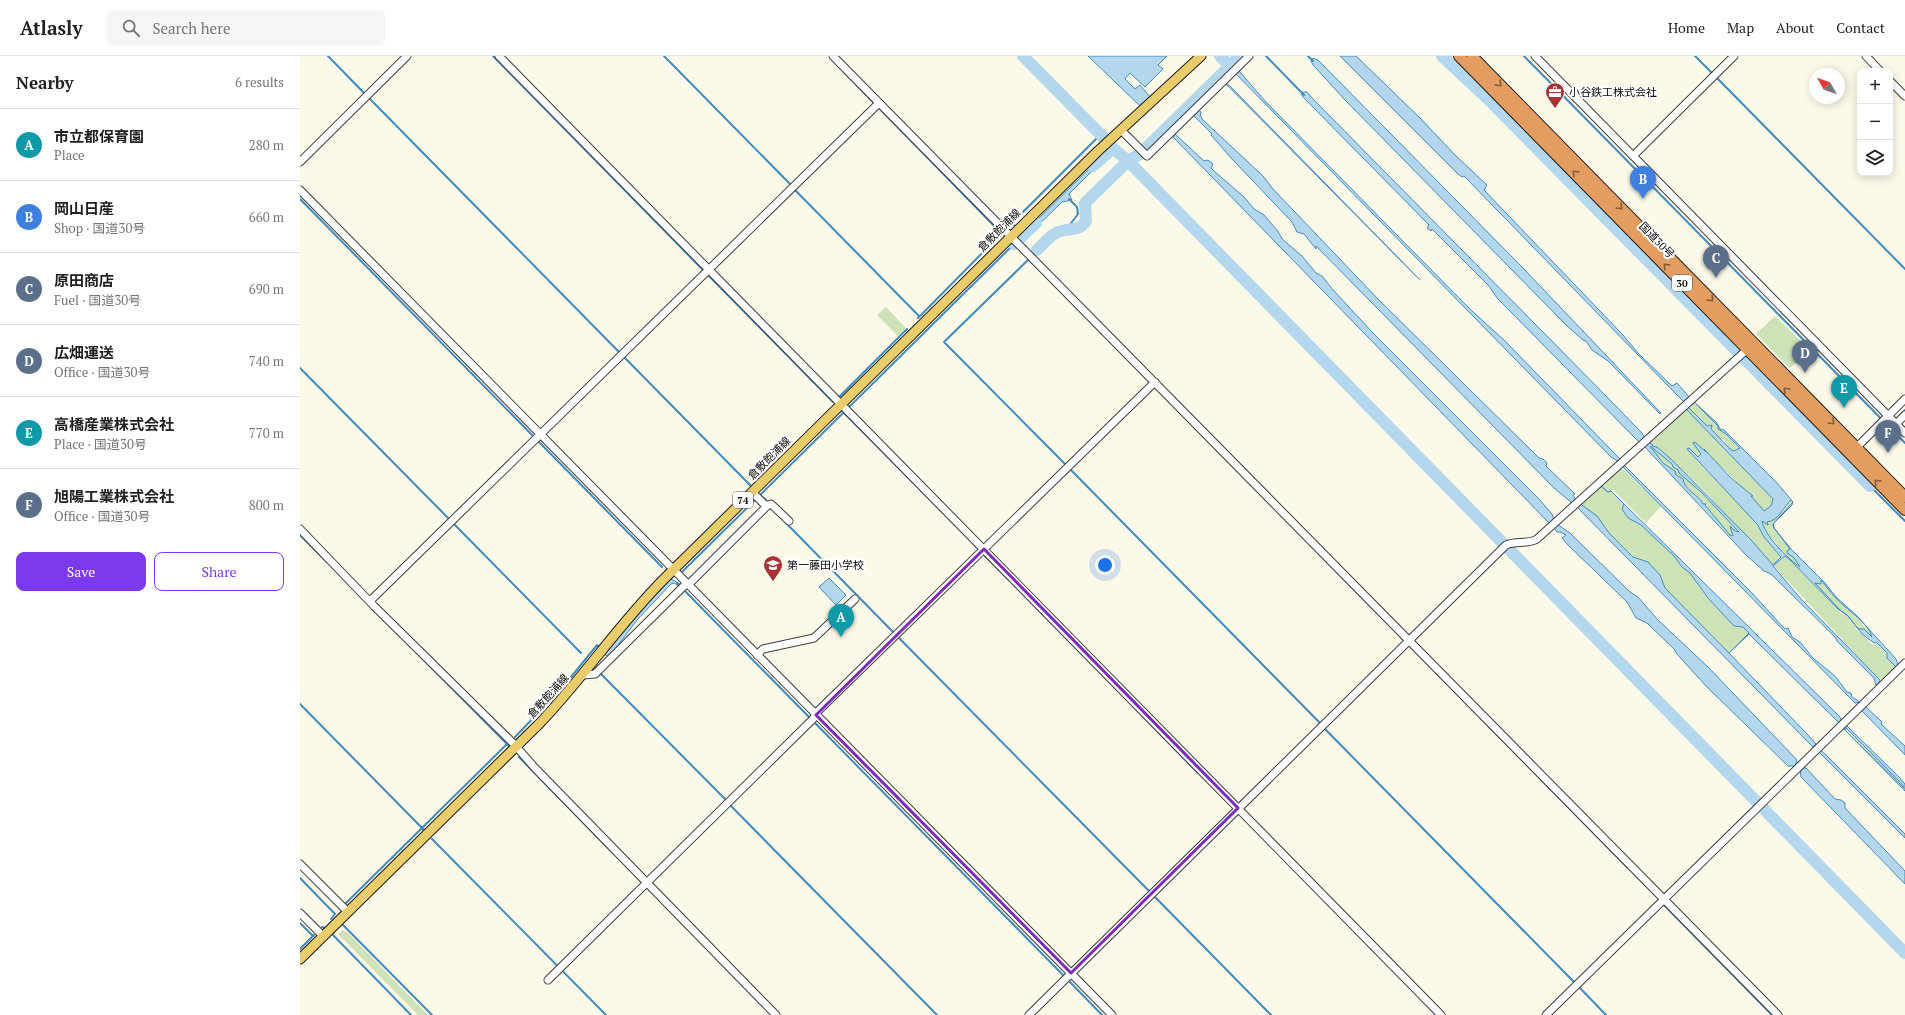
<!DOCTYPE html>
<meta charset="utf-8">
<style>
body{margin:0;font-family:"PT Serif","Noto Sans JP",serif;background:#f6f6f6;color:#202124}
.controls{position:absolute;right:12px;top:12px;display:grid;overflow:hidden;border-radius:8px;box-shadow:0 2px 10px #0003}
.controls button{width:36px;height:36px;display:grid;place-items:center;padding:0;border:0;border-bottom:1px solid #e0e0e0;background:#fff;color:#202124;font:20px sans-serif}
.compass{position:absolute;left:1509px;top:12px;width:36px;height:36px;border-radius:50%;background:#fff;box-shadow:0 2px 10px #0003;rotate:310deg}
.you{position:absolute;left:805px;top:509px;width:14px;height:14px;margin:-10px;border:3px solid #fff;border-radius:50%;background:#1a73e8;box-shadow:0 0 0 6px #1a73e833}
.badge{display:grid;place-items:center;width:26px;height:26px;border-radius:50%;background:#7c3aed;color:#fff;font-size:13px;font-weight:700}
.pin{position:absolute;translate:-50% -33px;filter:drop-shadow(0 1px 2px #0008)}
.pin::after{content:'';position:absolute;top:21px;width:14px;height:12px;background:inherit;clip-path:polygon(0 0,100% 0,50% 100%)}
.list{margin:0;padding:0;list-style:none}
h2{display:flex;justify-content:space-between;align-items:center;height:52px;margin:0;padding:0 16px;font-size:17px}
h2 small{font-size:13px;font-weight:400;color:#757577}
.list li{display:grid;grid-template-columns:26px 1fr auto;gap:12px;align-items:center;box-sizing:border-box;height:72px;padding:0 16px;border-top:1px solid #e0e0e0}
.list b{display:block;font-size:15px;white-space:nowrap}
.list p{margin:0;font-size:13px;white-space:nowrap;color:#757577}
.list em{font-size:13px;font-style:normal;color:#757577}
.actions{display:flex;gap:8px;padding:12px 16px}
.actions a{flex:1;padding:9px 0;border:1px solid #7c3aed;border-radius:8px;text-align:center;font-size:14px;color:#7c3aed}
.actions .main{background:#7c3aed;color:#fff}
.icon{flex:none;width:22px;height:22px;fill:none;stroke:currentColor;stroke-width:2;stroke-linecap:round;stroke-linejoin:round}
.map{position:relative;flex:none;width:1605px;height:959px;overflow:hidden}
header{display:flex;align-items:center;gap:24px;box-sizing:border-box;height:56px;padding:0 20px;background:#fff;border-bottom:1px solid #e0e0e0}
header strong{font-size:19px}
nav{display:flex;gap:22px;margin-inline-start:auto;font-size:14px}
.search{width:280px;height:36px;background:#f6f6f6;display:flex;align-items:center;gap:10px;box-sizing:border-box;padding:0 14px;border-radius:8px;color:#757577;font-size:15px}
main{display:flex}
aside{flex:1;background:#fff}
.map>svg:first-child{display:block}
.green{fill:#cde2b7;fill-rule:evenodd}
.water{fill:#b3d8ee;stroke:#428bbd;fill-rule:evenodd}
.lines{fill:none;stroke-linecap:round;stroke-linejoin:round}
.stream{stroke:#428bbd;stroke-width:2}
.river{stroke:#b3d8ee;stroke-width:12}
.minor-casing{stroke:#3d3d3d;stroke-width:9}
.major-casing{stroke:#1b1b1b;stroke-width:11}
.highway-casing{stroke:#1b1b1b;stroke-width:12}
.minor{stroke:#fff;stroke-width:7}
.major{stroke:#e9cc6c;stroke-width:9}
.highway{stroke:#e49d60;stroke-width:10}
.oneway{stroke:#825b39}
.marked{fill:none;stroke:#7b2cbf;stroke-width:3;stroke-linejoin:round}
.labels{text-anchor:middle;stroke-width:4;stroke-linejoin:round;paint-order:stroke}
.shield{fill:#fff;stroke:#545454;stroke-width:1}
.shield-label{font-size:10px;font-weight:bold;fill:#0a0a0a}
.poi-label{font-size:11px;fill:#0a0a0a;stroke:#fff;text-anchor:start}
.street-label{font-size:11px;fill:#0a0a0a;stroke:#fff}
</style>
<header>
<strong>Atlasly</strong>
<div class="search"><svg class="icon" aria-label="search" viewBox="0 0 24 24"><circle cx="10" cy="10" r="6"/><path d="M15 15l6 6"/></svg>Search here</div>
<nav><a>Home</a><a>Map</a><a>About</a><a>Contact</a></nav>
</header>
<main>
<aside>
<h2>Nearby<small>6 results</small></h2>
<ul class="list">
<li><span class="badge" style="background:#0f9aa8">A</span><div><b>市立都保育園</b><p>Place</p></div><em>280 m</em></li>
<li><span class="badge" style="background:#3f7fe0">B</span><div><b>岡山日産</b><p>Shop · 国道30号</p></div><em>660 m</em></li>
<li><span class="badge" style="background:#5c6f8a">C</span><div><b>原田商店</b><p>Fuel · 国道30号</p></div><em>690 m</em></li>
<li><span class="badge" style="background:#5c6f8a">D</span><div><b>広畑運送</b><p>Office · 国道30号</p></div><em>740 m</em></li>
<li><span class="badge" style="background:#0f9aa8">E</span><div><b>高橋産業株式会社</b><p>Place · 国道30号</p></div><em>770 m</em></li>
<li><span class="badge" style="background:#5c6f8a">F</span><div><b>旭陽工業株式会社</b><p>Office · 国道30号</p></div><em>800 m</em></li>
</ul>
<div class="actions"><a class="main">Save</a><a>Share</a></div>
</aside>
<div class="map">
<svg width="1605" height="959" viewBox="0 0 1605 959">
<rect width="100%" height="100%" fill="#fdf9e9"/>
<path class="green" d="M586,251L606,272L598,280L577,259Z
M1475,260L1503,287L1502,289L1509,296L1490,312L1456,278Z
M1393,346L1418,370L1419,373L1426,378L1441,392L1434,395L1430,393L1423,383H1419L1410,371L1407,370L1388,351Z
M1385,352L1473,443L1471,450L1464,455L1428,417L1395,387L1401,399L1398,401L1389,392L1387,393L1398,406L1452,462L1469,488L1482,501L1473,509L1451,484L1440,474L1435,475L1430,472L1433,480L1430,479L1405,449L1406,448H1404L1351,394L1350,390L1352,391L1353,389L1349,386ZM1354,391H1357C1379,411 1411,438 1427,462Z
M1320,410L1361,450L1346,467L1313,434L1308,435L1300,428Z
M1299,429L1308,436L1311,435L1324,448L1336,467L1341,469L1374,500L1382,511L1390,517L1408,542L1434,570L1443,571L1449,577L1429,597L1365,532L1360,519L1348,506L1333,501L1279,447Z
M1490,443L1493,446L1492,449L1473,468L1480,480L1491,493L1487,497L1494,502L1500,511C1490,504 1484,497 1477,488C1470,479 1464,479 1462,464L1465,467C1473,463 1481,459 1486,452C1488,449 1488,446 1490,443Z
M1485,501L1490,504L1541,557L1547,560L1557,574L1573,589L1576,587L1586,597L1587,602L1596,612L1583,625L1572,616L1474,510Z
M1521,524L1535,541L1555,560L1571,577L1572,581L1564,573H1558L1548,560L1539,553L1514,527Z
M1545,672L1552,677L1602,728L1604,732Z
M43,874L48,877L128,959H118L38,878Z"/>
<path class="water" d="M788,0H867L858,9L863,13L845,31L830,17L825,23L835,33L840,29L850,41L840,50Z
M1040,0H1056L1120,62L1156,100L1187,129L1184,134L1323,279L1338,297L1372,330L1377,327L1390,342L1385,347L1373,335L1164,120L1162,121L1158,118Z
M1013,2L1018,4L1222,211L1361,357L1360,358L1308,305L1292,294L1286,285L1283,284L1267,270L1046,45L1013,9L1011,5Z
M938,14L966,46L1094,176L1171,254L1205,285L1321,404L1319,406L1311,401L935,17Z
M925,27L929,29L1120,224Z
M1003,36H1007L1014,44L1309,343L1342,377L1345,382L1339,386L1197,242L1189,230L1132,173L1131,175L1127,172L1129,169L1003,41L1001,38Z
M898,53L901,56L900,59L903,64L963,120L973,133L1077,242L1239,402L1243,403L1247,407L1246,410L1275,438L1273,439L1276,444L1272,447L1254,432L1016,190V193L1004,178L997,176L992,166L932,103L911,79L912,78L893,59Z
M875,78L904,105L908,104L913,108L911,112L913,114L945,142L954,153L964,159L977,174L983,184L1002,200L1016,217L1022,220L1034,235L1074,278L1238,442L1252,458L1254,464L1250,468L873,81Z
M804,98L806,101L769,138L772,144L762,146L728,179L724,177Z
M1393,345L1417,367L1420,373L1424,374L1477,427L1493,446L1473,468L1474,472L1491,493L1525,527L1536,541L1556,559L1596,603L1598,608L1596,611L1587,602V597L1576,586L1574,587L1562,578L1548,560L1538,553L1490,504L1485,500L1473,510L1502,544L1580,624L1578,629H1576L1574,622L1537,585L1535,581L1471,518L1464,515L1446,499L1344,390ZM1391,346L1395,347L1418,370V373L1426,378L1440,392L1434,395L1430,393L1411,373L1412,369L1407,370L1388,351ZM1385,352L1473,443L1471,450L1464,455L1451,440H1453L1431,422L1404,393L1406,396L1395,386L1393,387L1401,398L1398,401L1389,392L1387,393L1457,468L1464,481L1481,501L1473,509L1451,484L1371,403L1357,391L1352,390L1353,389L1349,386ZM1350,390L1372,408L1373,411L1378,414L1379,417L1401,436L1439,476L1435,475L1430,470L1433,480L1430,479L1405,449L1406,448H1403C1399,439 1385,435 1383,423L1375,418L1376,416L1363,407ZM1491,444L1493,446L1492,449L1473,468L1474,472L1490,493L1487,495V497L1494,502L1500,511C1488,503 1464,479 1462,465L1468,469L1467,466C1479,465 1484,450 1491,444ZM1521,524C1526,530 1530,536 1535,541C1545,553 1568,566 1572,581L1564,573H1558L1548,560L1539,553L1515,527L1521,528Z
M1323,408L1452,537L1483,571L1486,573L1488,572L1492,581L1500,586L1513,602L1535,620L1547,636L1551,637L1552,641L1560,646L1555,647L1322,410Z
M1299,429L1308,436L1311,435L1540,661L1541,664L1539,666L1537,665L1449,578L1429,597L1509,680L1516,688L1513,691L1276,450ZM1300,429L1308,436L1311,435L1324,448L1322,453L1328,462L1341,469L1374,500L1382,511L1390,517L1408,542L1434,570L1443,571L1449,577L1429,597L1365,532L1360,519L1348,506L1333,501L1309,477L1297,460L1279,447Z
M1257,468L1270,477L1330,536L1338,541L1357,563L1409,612L1497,704L1495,710H1488L1407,631L1376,597L1375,594L1347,567L1336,562L1327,546L1266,487L1262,482L1266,479L1260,476H1257L1253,471Z
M529,522L546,539L536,549L519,531Z
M371,523L380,528L378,530L374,527L371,528L337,564L309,601L304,598L340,555Z
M1565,650L1582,666L1581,668L1605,690V699L1562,655Z
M1546,669L1598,720L1605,728V735L1545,674ZM1545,671L1602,728L1604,732L1545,674Z
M1521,694L1605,778V782L1519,696Z
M1500,712H1506L1535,743L1541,744L1545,747V752L1605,815V828L1501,721Z"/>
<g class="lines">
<path class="stream" d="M28,0L65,38
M193,0L404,215
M364,0L491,129
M966,0L1004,39
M1008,0L1013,5
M1224,0L1605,387
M1395,0L1413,18
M930,9L932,11
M543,15L575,48
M919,20L921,22
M1416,21L1605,213
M69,42L321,298
M578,51L702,178
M887,52L889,54
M494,133L619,260
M0,143L235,382
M712,167L715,170
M706,173L801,78
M765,175L778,158L777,151L769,143
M729,203L644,286L766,409
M407,218L533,346
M618,262L703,176
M324,301L451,430
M0,312L150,464
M538,342L607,273
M542,355L680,494
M1595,364L1605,354
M238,385L362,511
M770,413L1020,667
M1570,430L1605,465
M459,438L466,444
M459,440L714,188
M486,467L594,577
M154,468L281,597
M0,479L26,505
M683,498L708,523
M1019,498L1105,585
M382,516L456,443
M377,527L510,662
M598,581L850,836
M1108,588L1328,812
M116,596L209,690
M300,617L427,745
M0,648L125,775
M833,650L898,717
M514,666L765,921
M1024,672L1275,927
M215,681L263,631L297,589L299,591
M219,701L311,795
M430,749L637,959
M132,783L306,959
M0,822L35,858L31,863
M853,839L971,959
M1363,848L1472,959
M44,849L207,688
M0,867L13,880
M42,868L132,959
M22,871L25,872
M33,879L111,959
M0,893L14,879
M768,924L802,959
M1279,931L1306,959"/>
<path class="river" d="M723,0L804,82
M920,0L930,10
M1142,0L1186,41L1570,430
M793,110L813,92L828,105L840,98L940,0
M714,188L736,167
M737,194C743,189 748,181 756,177C767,171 778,177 786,165L785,147L828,105L1605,897"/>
<g class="minor-casing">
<path id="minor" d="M199,0L1141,959
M533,0L1478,959
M1235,0L1605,377
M1566,0L1580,15
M1590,25L1605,40
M821,74L847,100L949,0
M1333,100L1434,0
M0,106L107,0
M0,134L812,959
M1596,368L1605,359
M1554,394L1605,343
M452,436L466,450
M0,473L74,550L213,687L235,712L476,959
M388,529L468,449L471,448L489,465
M70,545L579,47
M457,599L463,593L514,582L555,543
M283,619L295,618L386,528
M0,808L48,856
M0,857L23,880
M248,924L513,663L517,656L855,326
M729,959L1206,489C1216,484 1227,489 1237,483L1451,290
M1246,959L1605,607"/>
</g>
<g class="major-casing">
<path id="major" d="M0,903L240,667C284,621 319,568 364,523L798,95L901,0"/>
</g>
<g class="highway-casing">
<path id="highway" d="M1159,0L1605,454
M1172,0L1605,441"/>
</g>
<use href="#minor" class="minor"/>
<use href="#major" class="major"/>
<use href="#highway" class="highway"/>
</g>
<defs><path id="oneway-chevron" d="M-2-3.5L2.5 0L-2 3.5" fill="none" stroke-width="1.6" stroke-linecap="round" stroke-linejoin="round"/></defs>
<g class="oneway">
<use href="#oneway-chevron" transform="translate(1199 28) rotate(46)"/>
<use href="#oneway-chevron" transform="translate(1275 117) rotate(-134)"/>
<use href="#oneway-chevron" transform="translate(1320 151) rotate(46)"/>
<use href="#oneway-chevron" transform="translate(1366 210) rotate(-134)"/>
<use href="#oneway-chevron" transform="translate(1411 243) rotate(45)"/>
<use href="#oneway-chevron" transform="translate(1486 334) rotate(-135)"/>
<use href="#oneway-chevron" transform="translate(1532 366) rotate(46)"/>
<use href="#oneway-chevron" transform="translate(1577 426) rotate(-135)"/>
</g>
<path class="marked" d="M684,493L938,752L771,917L516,659Z"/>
<defs>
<g id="office-pin" transform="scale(1)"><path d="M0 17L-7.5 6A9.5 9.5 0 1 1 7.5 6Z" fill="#a93237" stroke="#fff"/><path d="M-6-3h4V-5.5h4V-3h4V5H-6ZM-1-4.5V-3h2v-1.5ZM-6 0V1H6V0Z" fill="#fff"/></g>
<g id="school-pin" transform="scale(1)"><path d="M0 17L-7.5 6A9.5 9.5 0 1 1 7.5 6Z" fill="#a93237" stroke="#fff"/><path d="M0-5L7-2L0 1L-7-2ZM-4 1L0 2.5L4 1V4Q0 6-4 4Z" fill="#fff"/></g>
</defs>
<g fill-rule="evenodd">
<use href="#office-pin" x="1255" y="36"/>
<use href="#school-pin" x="473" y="509"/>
</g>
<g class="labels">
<g class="shield">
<rect x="1372" y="219" width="20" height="16" rx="3"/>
<rect x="433" y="436" width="20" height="16" rx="3"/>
</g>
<g class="shield-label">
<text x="1382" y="231">30</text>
<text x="443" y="448">74</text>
</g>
<g class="poi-label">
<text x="1269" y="40">小谷鉄工株式会社</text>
<text x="487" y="513">第一藤田小学校</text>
</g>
<g class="street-label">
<text transform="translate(699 174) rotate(-45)" y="4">倉敷飽浦線</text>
<text transform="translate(1357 184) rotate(46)" y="4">国道30号</text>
<text transform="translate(469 402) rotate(-45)" y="4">倉敷飽浦線</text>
<text transform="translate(248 640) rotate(-48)" y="4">倉敷飽浦線</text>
</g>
</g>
</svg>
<div class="controls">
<button>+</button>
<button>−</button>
<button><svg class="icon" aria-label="layers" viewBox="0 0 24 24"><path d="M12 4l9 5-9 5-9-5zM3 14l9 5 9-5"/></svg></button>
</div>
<svg class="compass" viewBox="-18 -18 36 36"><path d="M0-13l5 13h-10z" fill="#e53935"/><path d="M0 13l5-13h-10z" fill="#757577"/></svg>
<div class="you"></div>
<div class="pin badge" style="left:541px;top:581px;background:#0f9aa8">A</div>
<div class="pin badge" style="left:1343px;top:143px;background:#3f7fe0">B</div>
<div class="pin badge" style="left:1416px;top:222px;background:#5c6f8a">C</div>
<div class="pin badge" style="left:1505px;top:317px;background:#5c6f8a">D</div>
<div class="pin badge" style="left:1544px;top:352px;background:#0f9aa8">E</div>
<div class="pin badge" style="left:1588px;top:397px;background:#5c6f8a">F</div>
</div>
</main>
